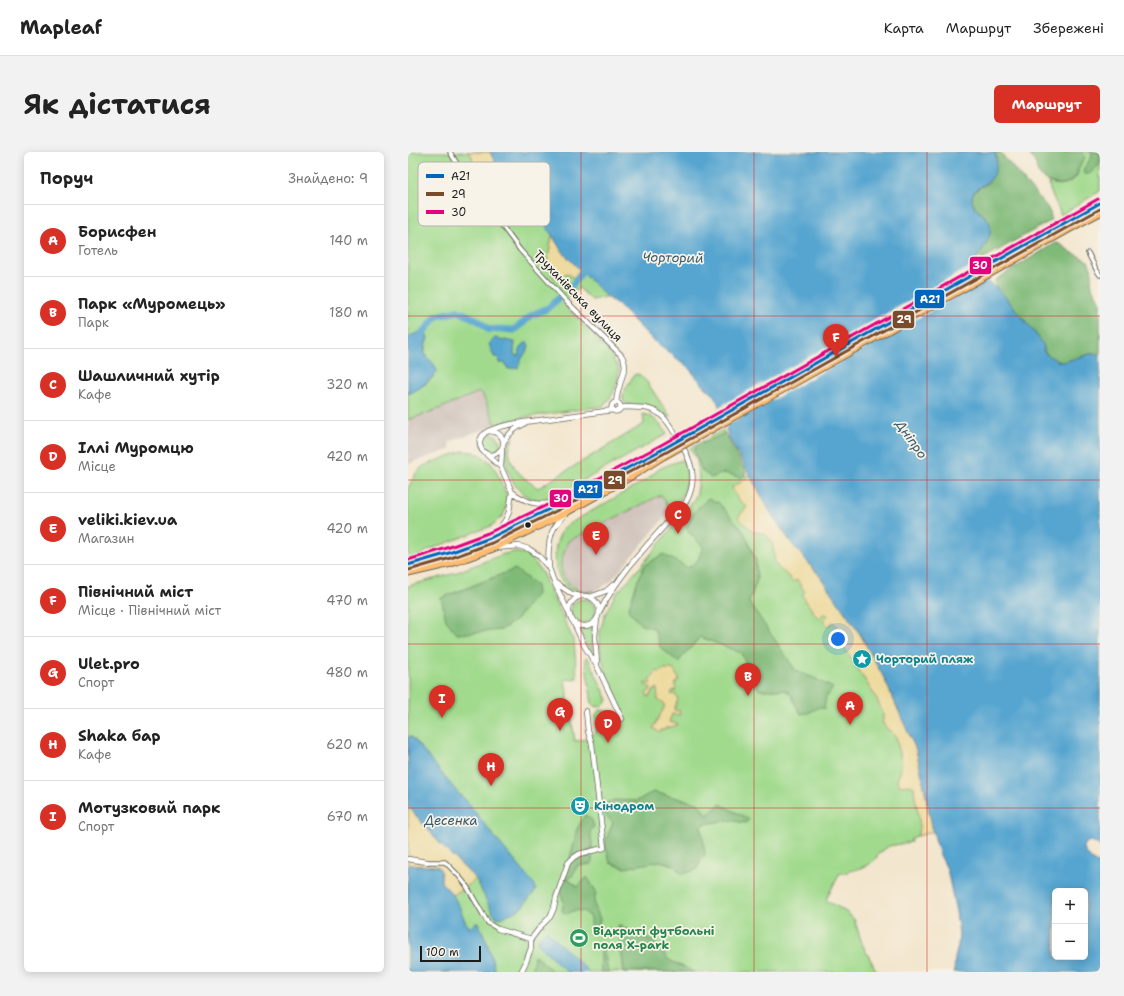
<!DOCTYPE html>
<html lang="uk">
<meta charset="utf-8">
<style>
body{margin:0;font-family:"Shantell Sans",sans-serif;background:#f2f2f2;color:#222}
.controls{position:absolute;right:12px;bottom:12px;display:grid;overflow:hidden;border-radius:6px;box-shadow:0 2px 10px #0003}
.controls button{width:36px;height:36px;display:grid;place-items:center;padding:0;border:0;border-bottom:1px solid #e0e0e0;background:#fff;color:#222;font:20px sans-serif}
.scale{position:absolute;left:12px;bottom:10px;width:61px;box-sizing:border-box;padding-left:4px;border:2px solid #1c1c1c;border-top:0;font-size:11px;line-height:14px;white-space:nowrap;color:#1c1c1c;-webkit-text-stroke:3px #f7f3e8;paint-order:stroke}
.you{position:absolute;left:430px;top:487px;width:14px;height:14px;margin:-10px;border:3px solid #fff;border-radius:50%;background:#1a73e8;box-shadow:0 0 0 6px #1a73e833}
.badge{display:grid;place-items:center;width:26px;height:26px;border-radius:50%;background:#d93025;color:#fff;font-size:13px;font-weight:700}
.pin{position:absolute;translate:-50% -33px;filter:drop-shadow(0 1px 2px #0008)}
.pin::after{content:'';position:absolute;top:21px;width:14px;height:12px;background:inherit;clip-path:polygon(0 0,100% 0,50% 100%)}
.list{margin:0;padding:0;list-style:none}
h2{display:flex;justify-content:space-between;align-items:center;height:52px;margin:0;padding:0 16px;font-size:17px}
h2 small{font-size:13px;font-weight:400;color:#767676}
.list li{display:grid;grid-template-columns:26px 1fr auto;gap:12px;align-items:center;box-sizing:border-box;height:72px;padding:0 16px;border-top:1px solid #e0e0e0}
.list b{display:block;font-size:15px;white-space:nowrap}
.list p{margin:0;font-size:13px;white-space:nowrap;color:#767676}
.list em{font-size:13px;font-style:normal;color:#767676}
.map{position:relative;flex:none;width:692px;height:820px;overflow:hidden;border-radius:6px}
header{display:flex;align-items:center;gap:24px;box-sizing:border-box;height:56px;padding:0 20px;background:#fff;border-bottom:1px solid #e0e0e0}
header strong{font-size:19px}
nav{display:flex;gap:22px;margin-inline-start:auto;font-size:14px}
.intro{display:flex;align-items:center;justify-content:space-between;box-sizing:border-box;height:96px;padding:0 24px}
h1{margin:0;font-size:28px}
.button{padding:10px 18px;border-radius:6px;background:#d93025;color:#fff;font-size:14px;font-weight:700}
main{display:flex;gap:24px;padding:0 24px}
aside{flex:1;background:#fff;border-radius:6px;box-shadow:0 2px 10px #0003}
.map>svg:first-child{display:block}
.industrial{fill:#cec1b9}
.green{fill:#a1da8d;stroke:#5e7b54}
.forest{fill:#80ba78;stroke:#4e6b4a}
.sand{fill:#eeda9e;stroke:#857b5d}
.water{fill:#57a5d0;stroke:#3a6076;fill-rule:evenodd}
.pier{fill:#f3e6ce}
.lines{fill:none;stroke-linecap:round;stroke-linejoin:round}
.river{stroke:#57a5d0;stroke-width:7}
.pedestrian-casing{stroke:#67635a;stroke-width:5.5}
.minor-casing{stroke:#67635a;stroke-width:6}
.primary-casing{stroke:#67635a;stroke-width:9}
.pedestrian{stroke:#fff;stroke-width:3.5}
.minor{stroke:#fff;stroke-width:4.5}
.primary{stroke:#fdbc70;stroke-width:7}
.primary-bridge-casing{stroke:#67635a;stroke-width:9;stroke-linecap:butt}
.primary-bridge{stroke:#fdbc70;stroke-width:7}
.bus-1-casing{stroke:#f7f3e8;stroke-width:6}
.bus-2-casing{stroke:#f7f3e8;stroke-width:6}
.bus-3-casing{stroke:#f7f3e8;stroke-width:6}
.bus-1{stroke:#0065bd;stroke-width:3}
.bus-2{stroke:#7a4b2a;stroke-width:3}
.bus-3{stroke:#e5007d;stroke-width:3}
.grid{fill:none;stroke:#d62828;stroke-width:1;stroke-opacity:0.55}
.bus-dot{fill:#1c1c1c;stroke:#f7f3e8;stroke-width:1.5}
.labels{text-anchor:middle;stroke-width:3.5;stroke-linejoin:round;paint-order:stroke}
.street-label{font-size:12px;fill:#1c1c1c;stroke:#f7f3e8}
.culture-label{font-size:12px;font-weight:bold;fill:#0d838f;stroke:#f7f3e8;text-anchor:start}
.leisure-label{font-size:12px;font-weight:bold;fill:#27864d;stroke:#f7f3e8;text-anchor:start}
.water-label{font-size:13px;font-style:italic;fill:#375a6d;stroke:#f7f3e8}
.key{fill:#f7f3e8;stroke:#b5b2ab;stroke-width:1}
.key-label{font-size:11px;fill:#1c1c1c}
.line-badge{stroke:#f7f3e8;stroke-width:1.5}
.badge-label{font-size:11px;text-anchor:middle;font-weight:bold;fill:#fff}
</style>
<header>
<strong>Mapleaf</strong>
<nav><a>Карта</a><a>Маршрут</a><a>Збережені</a></nav>
</header>
<div class="intro"><h1>Як дістатися</h1><a class="button">Маршрут</a></div>
<main>
<aside>
<h2>Поруч<small>Знайдено: 9</small></h2>
<ul class="list">
<li><span class="badge">A</span><div><b>Борисфен</b><p>Готель</p></div><em>140 m</em></li>
<li><span class="badge">B</span><div><b>Парк «Муромець»</b><p>Парк</p></div><em>180 m</em></li>
<li><span class="badge">C</span><div><b>Шашличний хутір</b><p>Кафе</p></div><em>320 m</em></li>
<li><span class="badge">D</span><div><b>Іллі Муромцю</b><p>Місце</p></div><em>420 m</em></li>
<li><span class="badge">E</span><div><b>veliki.kiev.ua</b><p>Магазин</p></div><em>420 m</em></li>
<li><span class="badge">F</span><div><b>Північний міст</b><p>Місце · Північний міст</p></div><em>470 m</em></li>
<li><span class="badge">G</span><div><b>Ulet.pro</b><p>Спорт</p></div><em>480 m</em></li>
<li><span class="badge">H</span><div><b>Shaka бар</b><p>Кафе</p></div><em>620 m</em></li>
<li><span class="badge">I</span><div><b>Мотузковий парк</b><p>Спорт</p></div><em>670 m</em></li>
</ul>
</aside>
<div class="map">
<svg width="692" height="820" viewBox="0 0 692 820">
<rect width="100%" height="100%" fill="#f7f3e8"/>
<filter id="ink" filterUnits="userSpaceOnUse"><feTurbulence type="fractalNoise" baseFrequency=".025" numOctaves="2"/><feDisplacementMap in="SourceGraphic" scale="8" xChannelSelector="R" yChannelSelector="G"/><feConvolveMatrix kernelMatrix="1 2 1 2 8 2 1 2 1" color-interpolation-filters="sRGB"/></filter>
<filter id="wash" filterUnits="userSpaceOnUse"><feTurbulence type="fractalNoise" baseFrequency=".012" numOctaves="4" result="noise"/><feDisplacementMap in="SourceGraphic" scale="16" xChannelSelector="R" yChannelSelector="G"/><feGaussianBlur stdDeviation="0.9" result="paint"/><feColorMatrix in="noise" values="0 0 0 0 0 0 0 0 0 0 0 0 0 0 0 0 0 1.4 0 .05"/><feComposite in="paint" operator="in"/></filter>
<g filter="url(#wash)">
<rect width="100%" height="100%" fill="#f3e6ce"/>
<path class="industrial" d="M69,240L74,241L88,273L41,290L43,297L0,312V268L33,256Z
M253,343L263,358L202,430L194,435L186,439H175L167,436L160,430L156,423L153,412L160,389Z"/>
<path class="green" d="M0,0H82L92,20L135,69L152,96L199,145L184,148L171,136L155,151L206,206L205,208L211,216C211,229 205,246 195,254L112,266L88,273L74,241L71,240L33,256L0,268V242C6,240 22,230 25,225C26,222 27,218 28,215C17,204 14,202 20,186L7,182L0,185Z
M673,0H692V39L653,63L642,38L641,30C649,35 662,33 668,25C670,22 670,19 671,15C672,13 675,10 676,7L675,2Z
M229,222L232,223L239,230L262,265L260,266C254,261 249,256 242,254C235,252 228,253 220,252C207,249 222,230 226,223Z
M235,262C248,265 251,272 259,282L146,345C136,349 122,349 114,341C103,332 93,305 100,292C101,290 104,287 106,285C105,288 103,291 102,294C98,313 116,327 130,336L236,272Z
M315,278L370,388L441,489L484,560L510,633L518,681L503,686V690L481,694L470,702C467,714 443,719 431,722L418,748L438,760L446,767L455,794L469,820H0V434L44,422L96,402L106,400L117,402L125,408L134,421L163,483L166,490L169,526L157,528L167,589L179,587L187,580L207,572L215,564L197,519L192,496V480L197,462L207,443L234,413L282,354L289,342L291,325L289,309L282,296Z
M74 291a9 9 0 1 1 18 0a9 9 0 1 1-18 0Z
M54,299L65,300L73,303L83,311L87,317L99,343L97,359L94,365L83,374L31,394L20,398L12,404L1,407L0,399V336L8,321L15,314Z
M275,308C283,330 278,341 263,358L253,343L160,389C158,395 153,407 153,413C153,425 164,438 176,439C179,440 183,439 186,439C147,453 136,394 159,373L238,328L251,317L262,312Z
M163 459a12 12 0 1 1 24 0a12 12 0 1 1-24 0Z
M185,474L184,499H181L170,475L180,476Z
M177,506H180L200,548L196,553L189,555L184,552Z
M192,558L207,561L209,568C204,575 195,574 188,578C188,571 185,562 192,558Z"/>
<path class="forest" d="M587,0H592L611,23L639,55C642,60 644,63 642,69L576,106H574L570,104L577,64C568,57 556,46 570,37C573,34 578,33 581,30C583,27 589,13 589,9C589,6 588,3 587,0Z
M620,0H673L677,4C676,9 673,11 671,15C669,19 670,23 666,26C656,37 636,32 629,19C628,16 629,13 627,10C625,6 622,4 620,0Z
M683,0H692V12L681,22H676L675,18L684,4Z
M647,91L652,92L663,100L680,109L683,116L684,122L683,129L685,138L692,148V202H682L662,208L655,210L649,209L642,205L636,199V195L627,181L593,140L588,136L587,129L589,127Z
M317,281L338,320L334,326L316,321L303,326L294,319L286,298L289,294Z
M300,346L311,351L336,380L348,409L349,428L341,450L388,519L406,526L425,536L418,545L416,557L412,555L400,561L393,562L387,552L383,542L377,538H351L333,501L292,485L270,510L252,495L246,476L233,473L220,458L229,430L237,413L255,402L280,416L290,408L295,395L278,377L286,360Z
M107,417L128,433L129,442L107,469L93,478L49,482L38,468L33,446Z
M245,640L290,651L299,663L312,652L341,667L338,671L319,668L293,673L297,702L288,718L274,722L265,713L252,709L217,716L202,711L197,690L205,671L195,660L199,650L206,648L228,649Z
M177,663L184,668L186,675L182,679L184,691V712L169,714L164,724L156,728L166,691L168,679Z
M179,725L188,739L186,752L192,767L189,781L183,773V765L175,759C172,759 168,758 165,759C160,761 159,764 154,759L156,750L153,743L154,732L160,727L170,735Z
M210,773L227,780L247,791L261,808L286,820H216Z
M193,796L196,797L200,820H193Z
M126,804H128L145,820H127L124,816Z"/>
<path class="sand" d="M59,0H82L92,20L101,33V48H92L85,41L81,33L74,27L66,17L64,4Z
M144,83L152,96L172,117L165,126L159,121L147,127L139,113Z
M342,323L363,361L371,373L385,393L411,423L452,482L476,526L508,598L513,619L525,679L510,684C510,678 512,673 511,667C510,656 506,646 506,635L502,633L492,634L489,628L492,621L494,611L488,584L479,577L474,570L475,568V562L469,547L425,478L429,474L425,470L420,474L415,469L420,464L417,461L411,466L406,461L394,443L397,440L389,428L385,430C383,427 380,424 377,421C373,418 369,416 368,412C366,409 367,406 366,403C365,389 361,380 345,380L330,365L339,355L329,346L324,335L335,329Z
M254,517H265L271,527L270,529L267,532L268,539L267,540L265,538L263,542L268,543L270,547L266,558L269,559L271,558L272,563L264,562L261,570L269,572V573L260,576H257V578H253V580L252,581L245,576L256,556V552L250,548L249,536C245,538 244,543 240,545L238,541L243,538V536L236,532L237,531L242,532L243,530L241,528L242,526H244L248,520L250,519L252,521L254,519Z
M0,654L35,695L68,727L45,743L33,730V719L29,714L0,713Z"/>
<path class="water" d="M82,0H587C595,36 565,30 564,46C563,62 587,62 582,82C580,90 574,98 570,104L569,108L571,117L577,127L593,140L627,181L635,192L636,200L638,202L649,209L655,210L662,208L682,202H692V695L690,692L681,689L677,692L676,697C678,702 684,709 690,711L692,709V820H546L547,806L550,794L551,782L548,760L539,717L531,701L525,679L513,619L508,598L476,526L452,482L411,423L385,393L363,361L321,286L310,251L305,242L296,234L279,214L248,191L208,151L199,145L159,105L152,96L135,69L129,61L101,33L92,20ZM647,739H677V805H647Z
M13,179L18,181L20,186C10,210 24,202 29,219C25,227 9,239 0,242V185Z
M87,186L107,190L106,201L107,203L110,204L112,197L117,191H120L121,195L113,208L110,216L100,217L97,211H91L90,205H86L81,192Z
M0,584L4,585L50,641L58,648L85,683L127,733L128,737L127,740L112,757L95,765L92,766L88,765L84,760L68,727L35,695L0,654Z
M0,713L29,714L33,719V730L45,743L52,756L57,769L61,775H63L67,771H70C79,787 83,803 87,820H0Z
M139,779L181,820H159L129,791C130,786 134,781 139,779Z"/>
<path class="pier" d="M571,110L573,116L580,127L318,274L319,275L316,277L309,256Z"/>
<g class="lines">
<path class="river" d="M163,135L177,116H182
M0,190L12,184L29,164L50,159L70,168L81,178L91,177L106,178L115,171L124,163L140,156L150,147"/>
</g>
</g>
<g filter="url(#ink)">
<g class="lines">
<g class="pedestrian-casing">
<path id="pedestrian" d="M42,0L54,20L112,98L159,150
M680,101L688,117L692,123
M19,710H37L50,723L58,733L80,771L90,777"/>
</g>
<g class="minor-casing">
<path id="minor" d="M159,150L213,203L216,208L217,215L210,239L208,250
M203.5 255a4.5 4.5 0 1 1 9 0a4.5 4.5 0 1 1-9 0Z
M213,255C227,256 244,253 255,265C259,269 263,275 266,280
M80,279C98,279 101,297 85,303C81,303 76,301 74,298C70,292 72,285 77,281C90,272 124,269 140,267C162,264 183,261 205,258
M95,291C100,282 107,276 116,272
M79,303L93,315L104,340L101,360L97,369L86,382
M93,315L94,297
M104,340C122,353 129,353 151,351
M88,396L111,394L121,397L130,403L141,416L146,430L162,463
M141,416C140,404 140,389 145,378C148,372 153,367 157,362
M146,430L164,442L172,444
M161 459a15 15 0 1 1 30 0a15 15 0 1 1-30 0Z
M182,445L198,439L205,433
M191,461C212,419 247,385 278,350C288,331 286,316 276,297
M164,467L177,495L189,514L214,567
M189,512L187,484L189,466
M0,707L19,710
M90,777L123,787
M113,820L118,810L123,796V787L133,774L142,765L146,756L148,746L160,711L165,706L171,702L196,696L184,592L180,579L178,559"/>
</g>
<g class="primary-casing">
<path id="primary" d="M669,63L692,51
M673,70L692,60
M0,413L41,401L82,386L156,350L252,298
M0,421L43,411L85,396L158,360L223,324L255,304"/>
</g>
<use href="#pedestrian" class="pedestrian"/>
<use href="#minor" class="minor"/>
<use href="#primary" class="primary"/>
<g class="primary-bridge-casing">
<path id="primary-bridge" d="M252,298L669,63
M255,304L673,70"/>
</g>
<use href="#primary-bridge" class="primary-bridge"/>
<g class="bus-1-casing">
<path id="bus-1" d="M0,413L41,401L82,386L156,350L255,297L692,51"/>
</g>
<g class="bus-2-casing">
<path id="bus-2" d="M1,418L43,406L84,391L158,354L257,301L692,57"/>
</g>
<g class="bus-3-casing">
<path id="bus-3" d="M0,408L39,396L80,381L154,346L253,293L690,47"/>
</g>
<use href="#bus-1" class="bus-1"/>
<use href="#bus-2" class="bus-2"/>
<use href="#bus-3" class="bus-3"/>
</g>
</g>
<path class="grid" d="M173,0V820M346,0V820M519,0V820M0,164H692M0,328H692M0,492H692M0,656H692"/>
<defs>
<g id="sight-disc" transform="scale(1)"><circle r="9.5" fill="#0f9aa8" stroke="#f7f3e8"/><path d="M0-6L1.8-2.2L6-1.7L2.9 1.2L3.7 5.4L0 3.3L-3.7 5.4L-2.9 1.2L-6-1.7L-1.8-2.2Z" fill="#fff"/></g>
<g id="theatre-disc" transform="scale(1)"><circle r="9.5" fill="#0f9aa8" stroke="#f7f3e8"/><path d="M-5-5.5Q0-4 5-5.5V0Q5 5 0 6Q-5 5-5 0ZM-3.3-2.5H-1v1.5H-3.3ZM1-2.5H3.3v1.5H1ZM-2.8 1Q0 5.5 2.8 1Z" fill="#fff"/></g>
<g id="stadium-disc" transform="scale(1)"><circle r="9.5" fill="#2e9e5b" stroke="#f7f3e8"/><path d="M0-5a6.5 5 0 1 0 0 10a6.5 5 0 1 0 0-10ZM-3.5-1.8h7v3.6h-7Z" fill="#fff"/></g>
</defs>
<g fill-rule="evenodd">
<use href="#sight-disc" x="454" y="507"/>
<use href="#theatre-disc" x="172" y="654"/>
<use href="#stadium-disc" x="171" y="786"/>
</g>
<circle class="bus-dot" cx="120" cy="373" r="3.5"/>
<g class="labels">
<g class="street-label">
<text transform="translate(170 144) rotate(46)" y="4">Труханівська вулиця</text>
</g>
<g class="culture-label">
<text x="468" y="511">Чорторий пляж</text>
<text x="186" y="658">Кінодром</text>
</g>
<g class="leisure-label">
<text x="185" y="783">Відкриті футбольні<tspan x="185" dy="14">поля X-park</tspan></text>
</g>
<g class="water-label">
<text transform="translate(265 105) rotate(1)" y="5">Чорторий</text>
<text transform="translate(504 287) rotate(55)" y="5">Дніпро</text>
<text x="43" y="673">Десенка</text>
</g>
</g>
<rect x="10" y="10" width="132" height="64" rx="6" class="key"/>
<rect x="18" y="22" width="18" height="4" fill="#0065bd"/>
<rect x="18" y="40" width="18" height="4" fill="#7a4b2a"/>
<rect x="18" y="58" width="18" height="4" fill="#e5007d"/>
<g class="key-label">
<text x="43" y="28">А21</text>
<text x="43" y="46">29</text>
<text x="43" y="64">30</text>
</g>
<g class="line-badge">
<rect x="561" y="104" width="23" height="19" rx="4" fill="#e5007d"/>
<rect x="506" y="137" width="31" height="20" rx="4" fill="#0065bd"/>
<rect x="484" y="158" width="23" height="19" rx="4" fill="#7a4b2a"/>
<rect x="195" y="318" width="23" height="20" rx="4" fill="#7a4b2a"/>
<rect x="165" y="328" width="30" height="19" rx="4" fill="#0065bd"/>
<rect x="141" y="337" width="23" height="19" rx="4" fill="#e5007d"/>
</g>
<g class="badge-label">
<text x="572" y="117">30</text>
<text x="522" y="151">А21</text>
<text x="496" y="171">29</text>
<text x="207" y="332">29</text>
<text x="180" y="341">А21</text>
<text x="153" y="350">30</text>
</g>
</svg>
<div class="controls">
<button>+</button>
<button>−</button>
</div>
<div class="scale">100 m</div>
<div class="you"></div>
<div class="pin badge" style="left:442px;top:573px">A</div>
<div class="pin badge" style="left:340px;top:544px">B</div>
<div class="pin badge" style="left:270px;top:382px">C</div>
<div class="pin badge" style="left:200px;top:591px">D</div>
<div class="pin badge" style="left:188px;top:403px">E</div>
<div class="pin badge" style="left:428px;top:205px">F</div>
<div class="pin badge" style="left:152px;top:579px">G</div>
<div class="pin badge" style="left:83px;top:634px">H</div>
<div class="pin badge" style="left:34px;top:566px">I</div>
</div>
</main>
